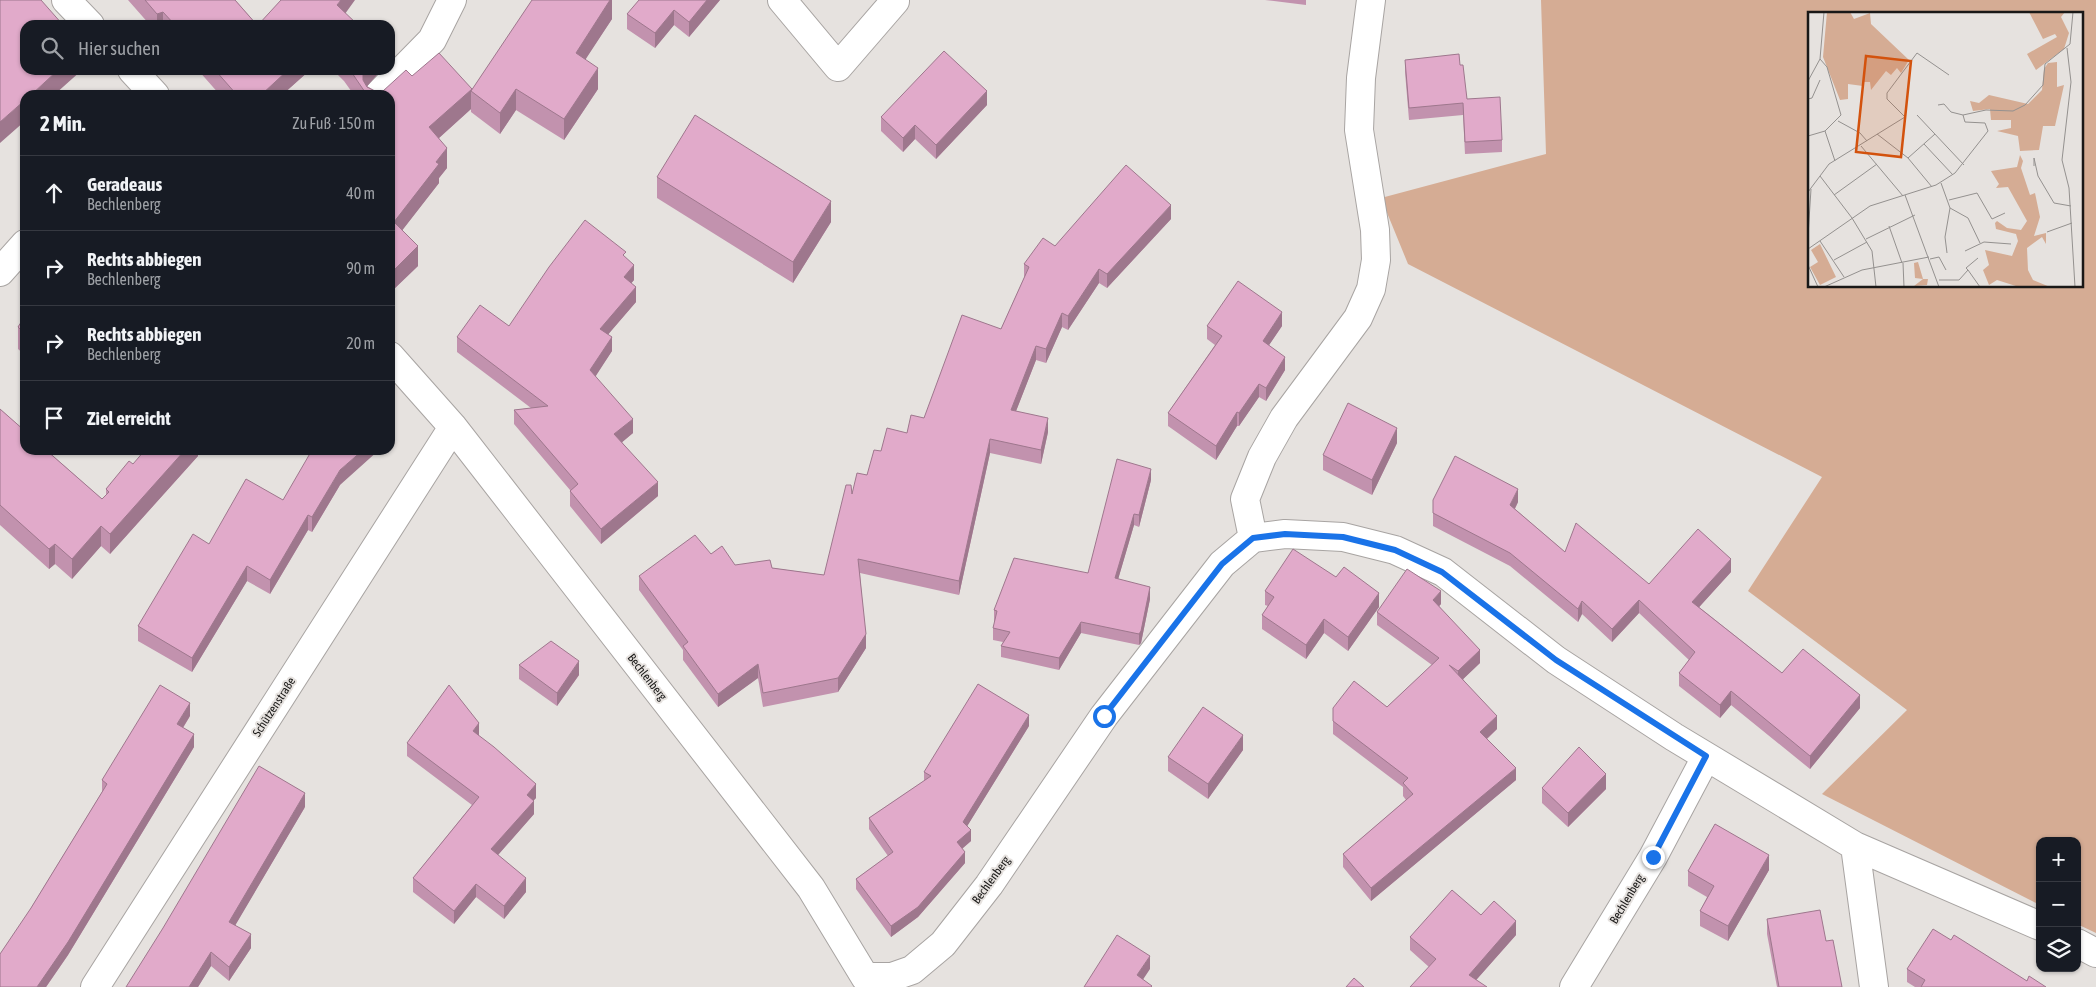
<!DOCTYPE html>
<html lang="de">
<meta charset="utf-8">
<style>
body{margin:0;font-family:"Asap Condensed",sans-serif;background:#20242c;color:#f1f3f6}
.controls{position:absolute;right:15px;bottom:15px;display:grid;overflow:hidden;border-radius:10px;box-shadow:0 1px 4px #0004}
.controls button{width:45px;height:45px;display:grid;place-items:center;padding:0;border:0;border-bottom:1px solid #363941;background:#171b24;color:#f1f3f6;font:25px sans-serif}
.stop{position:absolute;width:15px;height:15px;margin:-11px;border:4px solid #1a73e8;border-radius:50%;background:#fff}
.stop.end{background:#1a73e8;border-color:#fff;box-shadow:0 1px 5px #0008}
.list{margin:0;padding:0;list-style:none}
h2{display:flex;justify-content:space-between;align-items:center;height:65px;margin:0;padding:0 20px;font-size:21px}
h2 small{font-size:16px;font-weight:400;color:#9ea1a6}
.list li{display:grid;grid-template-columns:32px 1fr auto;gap:15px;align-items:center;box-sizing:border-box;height:75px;padding:0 20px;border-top:1px solid #363941}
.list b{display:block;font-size:19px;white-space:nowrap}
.list p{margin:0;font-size:16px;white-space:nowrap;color:#9ea1a6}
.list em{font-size:16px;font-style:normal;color:#9ea1a6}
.icon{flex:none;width:28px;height:28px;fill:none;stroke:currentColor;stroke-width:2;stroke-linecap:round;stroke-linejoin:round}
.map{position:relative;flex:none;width:2096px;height:987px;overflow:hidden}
.search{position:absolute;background:#171b24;box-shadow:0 1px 4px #0004;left:20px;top:20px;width:375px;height:55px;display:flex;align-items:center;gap:12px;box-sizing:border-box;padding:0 18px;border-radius:15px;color:#9ea1a6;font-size:19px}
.panel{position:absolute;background:#171b24;box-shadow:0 1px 4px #0004;left:20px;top:90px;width:375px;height:365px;border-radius:15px}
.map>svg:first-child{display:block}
.green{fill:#d5ac94;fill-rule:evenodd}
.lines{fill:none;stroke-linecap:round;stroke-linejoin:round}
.minor-casing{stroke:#a8a4a2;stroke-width:30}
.minor{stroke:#fff;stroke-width:28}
.wall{fill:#c292ae}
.shaded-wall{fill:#9e778d}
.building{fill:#e1aaca;stroke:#9e778d}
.route{stroke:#1a73e8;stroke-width:6}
.labels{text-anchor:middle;stroke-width:4;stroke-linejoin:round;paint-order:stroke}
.street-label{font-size:12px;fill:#191817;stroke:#e6e2df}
.inset-road{fill:none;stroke:#94918f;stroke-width:1}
.view{fill:#d3520d;fill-opacity:0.15;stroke:#d3520d;stroke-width:2.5}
.inset-edge{fill:none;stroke:#191817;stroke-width:2.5}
</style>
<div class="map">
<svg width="2096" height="987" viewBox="0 0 2096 987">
<rect width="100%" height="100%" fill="#e6e2df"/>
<path class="green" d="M1541,0H2096V933L2077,924V841H2040V905L1822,794L1907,710L1748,591L1822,477L1408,264L1381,198L1546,154ZM1810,14H2082V286H1810Z"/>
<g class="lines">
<g class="minor-casing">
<path id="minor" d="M66,0L90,25
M782,0L838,67L895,1
M132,70L155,95
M378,95L432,40L452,0
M0,272L25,244
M390,356L453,427L811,888L865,977H892L912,970L943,944L989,885L1104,716L1222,564L1253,538L1285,534L1343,537L1395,550L1443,572L1556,660L1674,737L1855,846L2040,926
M1253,538L1245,499L1262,457L1284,418L1358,318L1371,289L1376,260L1375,230L1359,130L1361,78L1371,0
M1855,846L1874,987
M2077,943L2096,953
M95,987L453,427
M1574,987L1653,857L1706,757"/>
</g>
<use href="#minor" class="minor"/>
</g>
<path class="wall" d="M128,0H235L257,25H150Z
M612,0V19L585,59L598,89L564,140L516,110L500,134L471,112V109L439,138L447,168L439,178V183L402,230L418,266L394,289L390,285V95H354L344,81L333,70H381L367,86L375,91H383L412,76L472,89Z
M720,0L689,37L674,25L655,48L627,29V14Z
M1265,0H1306V5Z
M1405,60L1460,65L1467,99L1502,140V152L1465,154L1463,115L1409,120L1405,72Z
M198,70H310L282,95H220Z
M987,105L936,159L915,139L903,152L881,131V117Z
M657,177L831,222L793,283L657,198Z
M1171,219L1107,288L1099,283L1068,330L1062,327L1046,363L1036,360L1016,411L1048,432L1041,464L990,453L959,595L860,573L866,648L838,692L763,707L758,678L718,707L683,660V650L639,590V576L711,554L735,565L772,568L824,575L852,494L867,475L881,451L907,433L924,418L1001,329L1024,278V264L1055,246Z
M626,258L634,280L631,283L636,302L608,334L612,351L595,376L633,433L622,442L658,496L601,544L570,506V490L514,424V410L531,408L457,352V337L509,326Z
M25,316V355L18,349V327Z
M1207,326H1282L1269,345L1285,370L1266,401L1259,397L1239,426H1237L1216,460L1168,426V413L1215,345L1207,339Z
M0,409L102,499L106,495V489L133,464L198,450V456L110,554L101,546L72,579L55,564L49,569L0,525Z
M1397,443L1372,495L1323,470V455Z
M1151,480L1139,527L1134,525L1118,579L1150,599L1141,643L1139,645L1081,633L1059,670L1001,657V646L1003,642L993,640V628L995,622H994V610L1088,573Z
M340,485L312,532L308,530L270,594L247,581L192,672L138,641V626L209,544Z
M1433,500L1518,502L1515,509L1565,552L1649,584L1731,572L1699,607L1782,673L1860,708L1810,769L1731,705L1720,718L1679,686V673L1689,660L1639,613L1612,642L1582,614L1578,622L1510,566L1433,526Z
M1265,591L1379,607L1348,651L1324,633L1306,659L1262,629V615L1268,606L1265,605Z
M1441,604L1439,606L1480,663L1463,679L1497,729L1487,739L1516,780L1371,901L1343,867V854L1406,800L1403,796V787L1333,734V708L1387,707L1432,665L1377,625V612Z
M519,665L579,675L557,706L519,679Z
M190,716L183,728L194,747L68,955L46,987H0L31,908L102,792V780Z
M1029,726L967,826L971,841L962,849L965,863L918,917L891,937L856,889V879L888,856L869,829V818L924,781V772Z
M479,736L536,798L533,800L534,814L498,855L526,892L504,919L476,897L454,924L413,892V878L472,805L407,756V743Z
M1243,750L1208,799L1168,771V757Z
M1542,788L1606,789L1568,827L1542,803Z
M305,807L235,925L251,948L229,981L211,966L198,987H126Z
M1769,870L1728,941L1700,926V911L1707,897L1688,886V871Z
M1481,915L1516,935L1476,980L1429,967L1410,950V937Z
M1767,919L1826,941L1842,987H1777L1767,934Z
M1951,940L2027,981L2046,987H1915L1907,982V969Z"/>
<path class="shaded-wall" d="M341,0H355L337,25V5Z
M610,0H612V19L576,74V53Z
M707,0H720L689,37V22Z
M674,10V25L655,48V33Z
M163,12V25H157V14Z
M598,68V89L564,140V119Z
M58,70H82L54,95H31Z
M288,70H310L282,95H261Z
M364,70H381L363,91V71Z
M472,89L471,91V109L429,147V127Z
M516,89V110L500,134V113Z
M987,91V105L936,159V145Z
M25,100V121L0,143V122Z
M915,125V139L903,152V138Z
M447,148V168L439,178V183L394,241V222L436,162Z
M831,201V222L793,283V262Z
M1171,205V219L1107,288V274Z
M418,246V266L394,289V270Z
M634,265V280L624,292V277Z
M1099,269V283L1068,330V316Z
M636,287V302L600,344V329Z
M1282,312V326L1263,354V341Z
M1062,313V327L1046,363V349Z
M612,337V351L590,385V370Z
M1036,346V360L1011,424V410Z
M1285,357V370L1266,401V388Z
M1259,384V397L1239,426V413Z
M1237,412V426L1216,460V446Z
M1048,418V432L1041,464V450Z
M633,419V433L614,449V434Z
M392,424V438L390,440V426Z
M1397,428V443L1372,495V480Z
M990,439V453L959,595V581Z
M185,450H198V456L110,554V534Z
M363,450H379L340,485L312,532V517L340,470Z
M1151,469V480L1139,527V515Z
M658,482V496L601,544V529Z
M1518,489V502L1510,518V505Z
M1134,514V525L1115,590V578Z
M308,515V530L270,594V580Z
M101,526V546L72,579V559Z
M55,544V564L49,569V549Z
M1731,559V572L1692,615V602Z
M247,566V581L192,672V658Z
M1150,587V599L1141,643L1139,645V634Z
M1441,591V604L1433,613V600Z
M1379,593V607L1348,651V637Z
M1639,600V613L1612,642V629Z
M1582,601V614L1578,622V609Z
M1324,619V633L1306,659V645Z
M1081,622V633L1059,670V658Z
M866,634V648L838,692V678Z
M1480,650V663L1458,684V671Z
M579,661V675L557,706V693Z
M758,664V678L718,707V694Z
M1731,691V705L1720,718V705Z
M1860,695V708L1810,769V756Z
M190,703V716L177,737V724Z
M1029,715V726L963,833V822Z
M1497,716V729L1480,745V732Z
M479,723V737L473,731Z
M194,734V747L68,955L46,987H37Z
M1243,735V750L1208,799V784Z
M1516,768V780L1371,901V888Z
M1606,774V789L1568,827V813Z
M536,784V798L527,808V795Z
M305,793V807L229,936V922Z
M534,801V814L491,863V849Z
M971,830V841L957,853V842Z
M965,852V863L918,917L891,937V926Z
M1769,855V870L1728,941V926Z
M526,878V892L504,919V906Z
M476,884V897L454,924V911Z
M1516,921V935L1470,987L1469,975Z
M251,934V948L229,981V967Z
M211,952V966L198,987H189Z
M1150,956V969L1138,987L1137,975Z"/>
<path class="building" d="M0,0H41L63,25H25V70H58L31,95H25V100L0,122Z
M145,0H235L257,25H175L163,12L157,14Z
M281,0H341L337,5L358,25H258Z
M532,0H610L576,53L598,68L564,119L516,89L500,113L471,91Z
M639,0H707L689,22L674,10L655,33L627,14Z
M944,51L987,91L936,145L915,125L903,138L881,117Z
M439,53L472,89L429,127L447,148L436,162L439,164L394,222L418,246L394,270L390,266V95H367L350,70H364L363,71V80L367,87L375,91H383L406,70L412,76Z
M1459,54L1460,65H1463L1467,99L1500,97L1502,140L1465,142L1463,103L1409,108L1405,60Z
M215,70H288L261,95H237Z
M695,115L831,201L793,262L657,177Z
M1126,165L1171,205L1107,274L1099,269L1068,316L1062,313L1046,349L1036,346L1011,410L1048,418L1041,450L990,439L959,581L858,559L866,634L838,678L763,693L758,664L718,694L683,646L688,642L639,576L695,535L711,554L722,546L735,565L770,560L772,568L824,575L846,485H851L852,494L857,473L867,475L874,450L881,451L887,428L907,433L911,415L924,418L962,315L1001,329L1029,267L1024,264L1043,238L1055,246Z
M585,220L626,252L623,255L634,265L624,277L636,287L600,329L612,337L590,370L633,419L614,434L658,482L601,529L570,491L578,484L514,410L548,406L457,337L480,305L509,326L549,267Z
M1238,281L1282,312L1263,341L1285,357L1266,388L1259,384L1239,413L1237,412L1216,446L1168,413L1222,336L1207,326Z
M25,316V334L18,327Z
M1348,403L1397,428L1372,480L1323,455Z
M0,409L25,431V450H46L102,499L109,492L106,489L129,461L133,464L145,450H185L110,534L101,526L72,559L55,544L49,549L0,505Z
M312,450H363L340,470L312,517L308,515L270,580L247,566L192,658L138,626L193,534L209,544L246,479L283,500Z
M1455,456L1518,489L1510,505L1565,552L1576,523L1649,584L1698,529L1731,559L1692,602L1782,673L1803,649L1860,695L1810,756L1731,691L1720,705L1679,673L1695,652L1639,600L1612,629L1582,601L1578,609L1510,553L1433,513V500Z
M1117,459L1151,469L1139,515L1134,514L1115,578L1150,587L1141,631L1139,634L1081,622L1059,658L1001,646L1010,632L993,628L997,611L994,610L1014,558L1088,573Z
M1293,549L1336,577L1344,567L1379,593L1348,637L1324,619L1306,645L1262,615L1274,597L1265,591Z
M1407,569L1441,591L1433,600L1480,650L1458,671L1449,665L1497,716L1480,732L1516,768L1371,888L1343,854L1413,794L1403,783L1408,778L1333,721V708L1354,681L1387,707L1439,658L1377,612Z
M551,641L579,661L557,693L519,665Z
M978,684L1029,715L963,822L971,830L957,842L965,852L918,907L891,926L856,879L893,852L869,818L931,776L924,772Z
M160,685L190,703L177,724L194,734L68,942L37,987H0V954L31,908L107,784L102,780Z
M449,685L479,723L473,731L494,747L536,784L527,795L534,801L491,849L526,878L504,906L476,884L454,911L413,878L479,797L407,743Z
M1203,707L1243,735L1208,784L1168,757Z
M1579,747L1606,774L1568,813L1542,788Z
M259,766L305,793L229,922L251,934L229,967L211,952L189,987H126L163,928Z
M1715,824L1769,855L1728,926L1700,911L1714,886L1688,871Z
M1452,890L1481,915L1494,901L1516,921L1469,975L1487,987H1410L1436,959L1410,937Z
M1820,910L1826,941L1833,940L1842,987H1779L1767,919Z
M1933,929L1951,940L1954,935L2027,981L2029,976L2046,987H1921L1925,980L1907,969Z
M1117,935L1150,956L1137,975L1152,986L1151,987H1084Z
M1354,978L1364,987H1346Z"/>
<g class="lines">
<path class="route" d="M1104,716L1222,564L1253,538L1285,534L1343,537L1395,550L1442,572L1556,660L1706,756L1653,857"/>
</g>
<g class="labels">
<g class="street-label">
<text transform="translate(647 677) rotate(52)" y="4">Bechlenberg</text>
<text transform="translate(274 707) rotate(-57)" y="4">Schützenstraße</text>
<text transform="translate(991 880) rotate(-54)" y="4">Bechlenberg</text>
<text transform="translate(1627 899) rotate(-59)" y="4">Bechlenberg</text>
</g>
</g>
<g transform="translate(1808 12)">
<rect width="275" height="275" fill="#e6e2df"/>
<path d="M19,0H42L46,7L62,1L63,12L101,48L93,61L89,56L83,63L78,59L63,78L62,70H55V74L40,72V87L32,88L15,45ZM221,0H257L253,5L261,21L256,37L228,58L219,42L249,25L247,22L235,27ZM249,50V75L256,73L247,114H235L231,138L212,139L210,124L189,119L203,116V108H183L182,97L165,99L162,89L171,91L181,83L220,92L234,78L236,57L240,51ZM212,143L215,149L213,156L222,183L227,181L232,205L226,224L238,221V232L234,225L219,236L220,258L225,268L242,275H211L189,268L181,273L175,258L181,253L177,238L204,244L210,229L208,222L188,217L187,211L189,209L199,216L213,218L219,209L200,175L188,176L191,172L183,159L209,155ZM12,232L28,265L12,273L2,255L10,250L3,238ZM110,250L115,267H120L119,273L106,274L115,267L107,266L106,251Z" fill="#d5ac94"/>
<path class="inset-road" d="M259,36L263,70L254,148L261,176L267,275M0,69L12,47L16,0M0,87L4,86L12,68M130,93L136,92L143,100L155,103M109,103L156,153M30,109L52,121L59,129M17,119L27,149M69,122L100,146L124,175M0,124L17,119L33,103L19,55L12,47M116,132L145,163M53,134L95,184M100,146L127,122M226,154V146L230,164L246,191L263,194M12,164L44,206L64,239L68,275M133,171L142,196L160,206L172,231M0,180L21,152L97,105L79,87V81L109,41L141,63M26,183L69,152M97,183L131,275M141,188L169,181L184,207L197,201M81,214L94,251M239,220L264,211M0,224L3,177M58,227L107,203M12,229L36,265M0,237L62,194L128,173L147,161L180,119L177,111L157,110L155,103L178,98L205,99L217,93L235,73L237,52L262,32L265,0M157,239L176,230L203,232M139,241L137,225L142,196M122,247L131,245L138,258M26,248L59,230M95,251L96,275M0,253L10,275M160,258L172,275M131,268H151L160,258L158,256L170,246M16,275L54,258L121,245"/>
<path class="view" d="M58,44L103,49L93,145L48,140Z"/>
<rect width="275" height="275" class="inset-edge"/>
</g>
</svg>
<div class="controls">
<button>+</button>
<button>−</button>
<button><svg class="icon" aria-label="layers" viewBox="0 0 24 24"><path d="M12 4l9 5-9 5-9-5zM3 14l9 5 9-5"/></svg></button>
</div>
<div class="stop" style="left:1104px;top:716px"></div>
<div class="stop end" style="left:1653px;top:857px"></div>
<div class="search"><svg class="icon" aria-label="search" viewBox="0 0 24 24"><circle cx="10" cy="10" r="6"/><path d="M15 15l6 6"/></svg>Hier suchen</div>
<section class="panel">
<h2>2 Min.<small>Zu Fuß · 150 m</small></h2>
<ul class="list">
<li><svg class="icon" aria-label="ahead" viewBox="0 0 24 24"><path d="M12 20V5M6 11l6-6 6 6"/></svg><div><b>Geradeaus</b><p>Bechlenberg</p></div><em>40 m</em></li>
<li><svg class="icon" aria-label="right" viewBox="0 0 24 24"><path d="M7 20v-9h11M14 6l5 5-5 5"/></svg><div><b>Rechts abbiegen</b><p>Bechlenberg</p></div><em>90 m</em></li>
<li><svg class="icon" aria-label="right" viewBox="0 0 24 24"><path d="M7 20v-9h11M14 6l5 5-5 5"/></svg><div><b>Rechts abbiegen</b><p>Bechlenberg</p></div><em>20 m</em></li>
<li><svg class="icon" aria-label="arrive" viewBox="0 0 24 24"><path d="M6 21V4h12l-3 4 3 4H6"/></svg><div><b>Ziel erreicht</b></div></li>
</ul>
</section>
</div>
